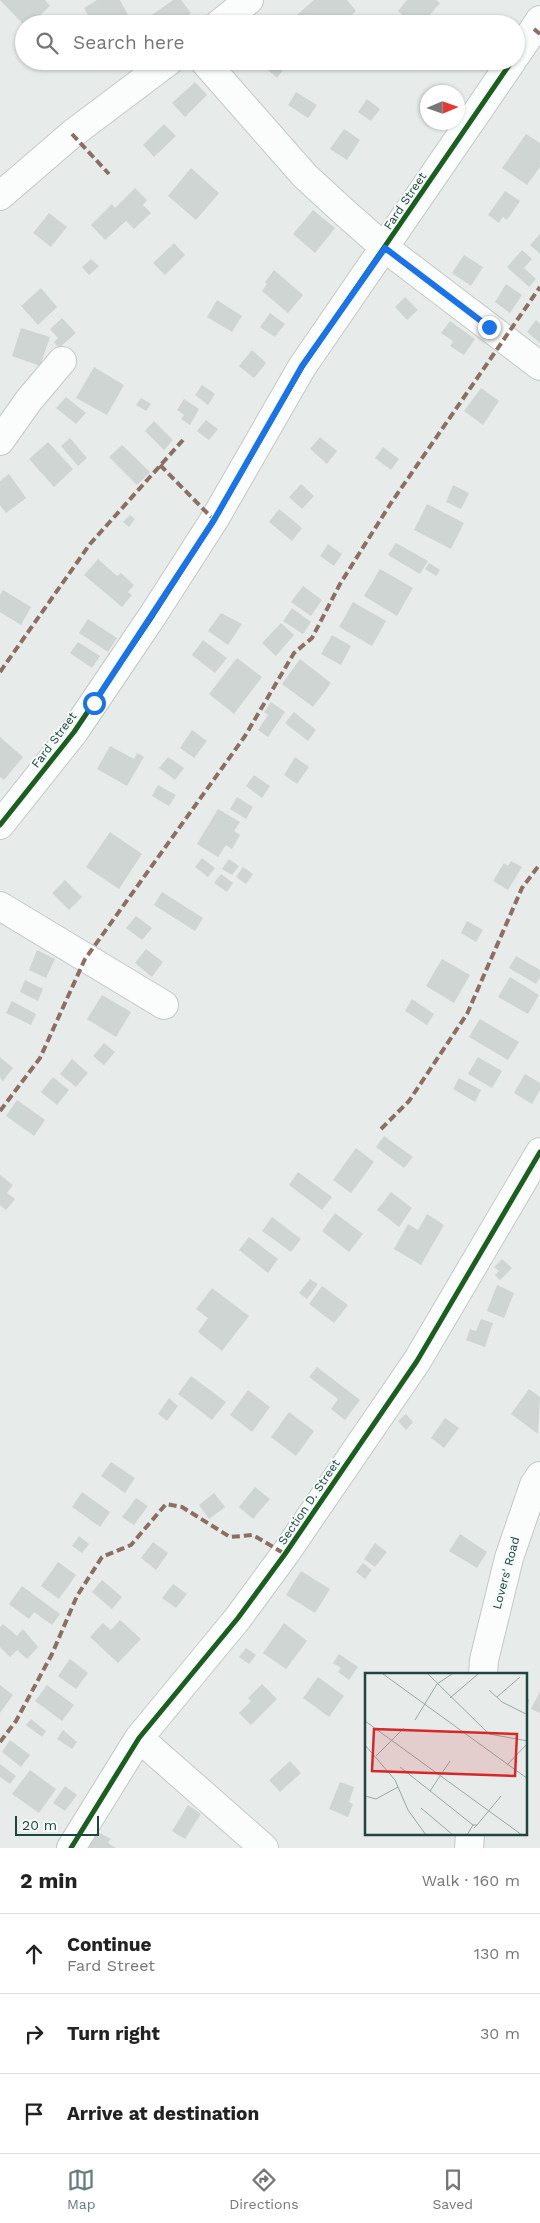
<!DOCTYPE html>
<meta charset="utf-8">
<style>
body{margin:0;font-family:"Work Sans",sans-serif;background:#f2f2f2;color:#222}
.compass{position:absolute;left:420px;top:85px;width:45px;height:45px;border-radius:50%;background:#fff;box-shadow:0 1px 4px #0004;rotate:88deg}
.scale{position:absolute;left:15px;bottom:12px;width:84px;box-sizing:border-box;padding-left:5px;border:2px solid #20443e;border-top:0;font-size:14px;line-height:18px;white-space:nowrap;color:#20443e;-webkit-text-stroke:4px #f5fbf9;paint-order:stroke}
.stop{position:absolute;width:15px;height:15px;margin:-11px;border:4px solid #1a73e8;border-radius:50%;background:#fff}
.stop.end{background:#1a73e8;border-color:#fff;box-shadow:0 1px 5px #0008}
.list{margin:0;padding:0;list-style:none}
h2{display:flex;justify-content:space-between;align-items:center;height:65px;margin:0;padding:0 20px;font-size:21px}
h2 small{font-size:16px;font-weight:400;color:#767676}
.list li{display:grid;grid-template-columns:32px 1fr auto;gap:15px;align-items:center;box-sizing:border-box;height:80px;padding:0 20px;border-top:1px solid #e0e0e0}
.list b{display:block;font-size:19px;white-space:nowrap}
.list p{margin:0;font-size:16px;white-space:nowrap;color:#767676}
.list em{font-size:16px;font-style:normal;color:#767676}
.icon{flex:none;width:28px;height:28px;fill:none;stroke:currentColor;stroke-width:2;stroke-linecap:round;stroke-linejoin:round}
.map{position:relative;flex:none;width:540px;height:1848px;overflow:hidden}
.search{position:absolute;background:#fff;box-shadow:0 1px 4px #0004;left:15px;right:15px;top:15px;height:55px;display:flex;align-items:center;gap:12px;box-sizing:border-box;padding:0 18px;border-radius:28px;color:#767676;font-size:19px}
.sheet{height:305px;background:#fff}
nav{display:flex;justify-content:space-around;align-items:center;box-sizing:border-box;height:70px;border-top:1px solid #e0e0e0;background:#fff;font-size:14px;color:#767676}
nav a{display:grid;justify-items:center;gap:2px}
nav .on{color:#667f7a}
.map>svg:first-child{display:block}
.building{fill:#ced5d3}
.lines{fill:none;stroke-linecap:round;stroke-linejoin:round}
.minor-casing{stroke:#c3c9c7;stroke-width:30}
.minor{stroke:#fbfcfc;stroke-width:28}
.quiet{stroke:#8d6e63;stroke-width:4;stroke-dasharray:8 4;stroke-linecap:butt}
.cycleway-casing{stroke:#f5fbf9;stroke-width:8}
.cycleway{stroke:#1b5e20;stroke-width:5}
.route{stroke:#1a73e8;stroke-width:6}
.labels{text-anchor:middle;stroke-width:4;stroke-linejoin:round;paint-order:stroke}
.street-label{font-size:12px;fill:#20443e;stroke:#f5fbf9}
.inset-road{fill:none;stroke:#97a9a5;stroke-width:1}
.view{fill:#d62828;fill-opacity:0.15;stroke:#d62828;stroke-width:2.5}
.inset-edge{fill:none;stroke:#20443e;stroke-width:2.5}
</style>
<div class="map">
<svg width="540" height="1848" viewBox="0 0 540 1848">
<rect width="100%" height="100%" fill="#e7ecea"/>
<path class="building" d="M0,0H45L50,6L31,24L24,25Z
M97,0H120L133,24H93L84,8Z
M173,0H181L191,13L176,24H154L149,17Z
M314,0H347L356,11L341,24H294L291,20Z
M407,0H436L440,3L422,24H412L398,11Z
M275,61H279L286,66L277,78L268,70Z
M195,82L207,95L185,117L172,103Z
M296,92L317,105L308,118L288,105Z
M367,99L380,109L371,121L358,112Z
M164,124L176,136L154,157L143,145Z
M344,129L360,140L347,160L330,149Z
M526,134L540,143V167L527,185L502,168Z
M191,168L219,193L196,220L168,196Z
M135,188L147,200L143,205L151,213L134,229L126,221L105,240L91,225L112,204L115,208Z
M505,191L520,201L507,220L503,217L499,223L488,215Z
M313,210L335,228L315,253L293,234Z
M49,213L67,227L51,247L33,233Z
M540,234V254L530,245Z
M174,243L185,255L165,275L153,263Z
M522,250L532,259L524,268L536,279L529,287L507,267Z
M464,255L483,267L471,286L452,273Z
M91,259L99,266L89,275L82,267Z
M274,270L303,295L288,313L262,291L267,284L265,282Z
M506,284L522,295L510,313L495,302Z
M41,288L57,307L38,325L21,306Z
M405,297L418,310L407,320L395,307Z
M217,300L242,316L232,332L207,317Z
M270,313L285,324L275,337L260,327Z
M62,318L76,333L59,348L54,342L58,338L50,329Z
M536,320L540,324V343L527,332Z
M450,321L475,339L464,355L450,346L453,341L441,333Z
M21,328L50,337L40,366L12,356Z
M252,350L266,363L254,378L239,366Z
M94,367L124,385L107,415L76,398Z
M202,385L215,394L208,405L195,395Z
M481,388L499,401L483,425L464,411Z
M66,397L86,413L76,424L56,408Z
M141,398L151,404L146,411L136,405Z
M184,399L199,409L190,425L181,419L184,415L177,410Z
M206,420L218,429L209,440L197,431Z
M154,421L173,440L164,450L145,431Z
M320,437L337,451L327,464L310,449Z
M70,438L87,458L78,466L61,446Z
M48,442L73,469L54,487L29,459Z
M122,445L150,472L137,485L109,457Z
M383,447L399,459L391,470L375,458Z
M9,474L26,498L6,513L0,505V481Z
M301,484L314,496L302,509L289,497Z
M453,485L469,493L461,509L446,502Z
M427,504L464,523L451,549L414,530Z
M279,509L302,528L292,541L269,522Z
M130,515L135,519L129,527L123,522Z
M396,543L428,561L420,574L388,555Z
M328,544L342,554L334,566L320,556Z
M98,559L117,576L121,573L134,585L128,592L132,595L122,607L84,575Z
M429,563L440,570L436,576L425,569Z
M380,569L413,588L397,616L364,596Z
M303,586L322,600L311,616L291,602Z
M3,590L31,607L21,625L0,612V595Z
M353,602L386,621L372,646L339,627Z
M292,608L311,622L303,634L283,621Z
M221,613L242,624L228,645L208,631Z
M88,619L117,638L108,652L79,633Z
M281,623L294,635L276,656L262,643Z
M332,635L351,646L341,665L321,654Z
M203,640L227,658L215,673L192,655Z
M78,642L100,656L92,668L70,653Z
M237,658L262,677L234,714L209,694Z
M300,659L331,683L313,707L282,684Z
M271,702L285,712L268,737L258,730L268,715L264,712Z
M294,712L316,730L308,741L285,723Z
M192,730L207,741L194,758L180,748Z
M0,737L23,757L4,780L0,777Z
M110,746L134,759L137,753L144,757L127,786L97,769Z
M168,757L184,768L175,780L159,768Z
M295,757L309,767L297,784L284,775Z
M254,775L270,786L262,798L246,786Z
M158,785L176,795L169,806L152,796Z
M237,797L253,807L246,819L230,809Z
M218,809L240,822L234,831L240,835L232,849L226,845L218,857L197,844Z
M110,832L142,854L119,889L86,867Z
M202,858L215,868L208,877L195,867Z
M229,859L239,866L232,875L222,869Z
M511,861L522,867L508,890L493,881L504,863L508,866Z
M243,867L253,874L246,884L236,877Z
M221,874L233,883L227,892L214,883Z
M65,880L82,897L69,910L52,893Z
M162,892L203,918L195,931L154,905Z
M136,916L152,928L142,940L126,928Z
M467,921L483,930L476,942L461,933Z
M146,949L163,962L152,977L135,963Z
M37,950L55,959L46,978L29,970Z
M516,956L540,970V977L536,984L509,968Z
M442,959L470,975L454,1003L426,986Z
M510,977L539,995L528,1014L498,997Z
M25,980L43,989L38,1001L20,992Z
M102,995L131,1012L116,1037L87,1019Z
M412,999L434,1014L427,1025L405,1011Z
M12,1001L36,1014L31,1025L6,1013Z
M480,1019L519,1042L508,1060L469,1037Z
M104,1043L115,1052L104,1065L93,1056Z
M0,1057L13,1068L3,1081L0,1078Z
M478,1057L502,1071L492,1088L468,1074Z
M72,1059L88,1073L76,1087L60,1074Z
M525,1074L540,1083V1090L532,1104L514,1093Z
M53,1077L69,1090L57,1105L41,1092Z
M459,1078L481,1090L475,1102L453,1089Z
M17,1100L45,1120L34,1136L6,1116Z
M384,1136L413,1157L404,1168L376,1147Z
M356,1148L374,1162L351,1193L333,1180Z
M298,1172L332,1197L322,1210L289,1185Z
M0,1175L13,1185L7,1193L15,1199L6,1210L0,1205Z
M391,1192L412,1208L399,1227L377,1210Z
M335,1213L363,1234L349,1252L322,1231Z
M427,1214L444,1225L421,1265L394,1249L408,1224L418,1230Z
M272,1217L301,1239L291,1252L262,1231Z
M249,1237L278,1259L268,1273L239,1250Z
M502,1259L512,1268L500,1280L495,1275L499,1271L494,1267Z
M310,1279L318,1284L307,1299L299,1293Z
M497,1285L514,1293L504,1318L487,1311Z
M322,1286L348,1305L334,1323L309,1304Z
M212,1288L249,1316L222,1351L198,1332L208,1318L196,1309Z
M481,1319L493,1323L485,1347L466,1340L470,1329L476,1331Z
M317,1367L360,1400L345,1420L331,1409L338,1399L309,1377Z
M191,1376L226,1402L212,1420L178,1394Z
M529,1389L540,1397L538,1434L511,1414Z
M248,1390L270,1407L252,1432L230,1415Z
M169,1398L178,1406L167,1421L158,1414Z
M289,1412L314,1431L296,1456L271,1437Z
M406,1414L413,1422L406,1430L398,1421Z
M445,1418L459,1428L444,1448L431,1438Z
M111,1462L135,1478L125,1493L101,1476Z
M255,1487L270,1499L253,1519L239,1507Z
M82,1492L110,1512L100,1527L72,1507Z
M214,1493L225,1507L209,1519L199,1505Z
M136,1498L148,1506L134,1525L122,1517Z
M460,1534L487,1552L477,1568L449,1551Z
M79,1536L89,1544L82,1553L72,1546Z
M153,1542L168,1553L156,1570L141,1558Z
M375,1543L387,1552L375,1567L364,1559Z
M58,1562L76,1575L59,1599L41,1586Z
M363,1563L372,1570L365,1579L356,1572Z
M301,1571L330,1589L315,1613L286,1595Z
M102,1580L122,1597L112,1609L92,1592Z
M173,1584L187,1594L176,1608L162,1598Z
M22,1586L60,1614L52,1625L34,1612L29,1619L9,1604Z
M120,1620L141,1639L118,1663L90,1637L103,1623L111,1630Z
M284,1623L307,1641L286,1669L263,1653Z
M3,1624L17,1636L23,1629L38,1647L27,1659L17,1650L10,1657L0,1647V1627Z
M246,1648L256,1655L249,1664L239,1657Z
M339,1654L358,1667L349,1680L338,1672L341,1668L333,1663Z
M70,1659L88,1673L76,1689L58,1676Z
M318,1677L344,1696L329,1717L303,1698Z
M262,1684L277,1699L251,1725L239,1713L251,1701L248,1698Z
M0,1685L13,1695L0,1713Z
M47,1685L74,1705L62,1721L35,1701Z
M540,1691V1713L531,1709Z
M31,1719L46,1731L42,1737L26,1725Z
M63,1730L77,1742L72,1749L57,1739Z
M10,1740L30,1755L21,1767L2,1752Z
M290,1761L301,1773L280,1792L269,1780Z
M0,1764L16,1776L10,1784L0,1777Z
M30,1770L56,1789L39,1813L12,1794Z
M340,1782L354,1787L349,1802L353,1804L348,1817L329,1809Z
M65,1786L77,1795L65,1811L53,1803Z
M188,1805L201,1814L185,1839L172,1831Z
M98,1832L111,1839L108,1843L116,1848H88Z"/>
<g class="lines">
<g class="minor-casing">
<path id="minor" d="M219,24L249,0
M516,55L540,20
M204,61L305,176L343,211L385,248L540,366
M0,196L72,134L169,61
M0,441L29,400L62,361
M0,825L74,732L153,615L214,520L302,367L512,61
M0,906L164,1005
M483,1674L484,1660L509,1558L534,1485L540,1476
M139,1738L264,1848
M71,1848L139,1738L238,1618L285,1554L417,1361L540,1152
M469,1848L470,1834"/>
</g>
<use href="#minor" class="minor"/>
<path class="quiet" d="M534,29L540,34
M72,134L109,174
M160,465L214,520
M0,672L90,544L183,440
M0,1111L40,1058L85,959L245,736L294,653L312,638L340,584L391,503L540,287
M381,1129L409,1101L467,1014L522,888L540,864
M0,1742L16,1721L52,1654L77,1596L102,1557L131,1545L166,1504L182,1507L230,1537L253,1535L285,1554"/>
<g class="cycleway-casing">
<path id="cycleway" d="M0,825L74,732L153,615L214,520L302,367L512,61
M71,1848L139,1738L238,1618L285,1554L417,1361L540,1152"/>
</g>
<use href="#cycleway" class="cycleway"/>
</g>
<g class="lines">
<path class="route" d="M94,703L214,520L302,366L385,248L489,327"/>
</g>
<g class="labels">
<g class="street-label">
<text transform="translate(405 201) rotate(-56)" y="4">Fard Street</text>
<text transform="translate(54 740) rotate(-53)" y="4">Fard Street</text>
<text transform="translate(309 1502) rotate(-56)" y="4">Section D. Street</text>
<text transform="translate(506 1573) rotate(-75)" y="4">Lovers' Road</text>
</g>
</g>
<g transform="translate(365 1673)">
<rect width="162" height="162" fill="#e7ecea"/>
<path class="inset-road" d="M18,1L163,106M63,1L124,61L163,68M124,17L137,29L163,42M132,24L155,4M85,25L113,1M162,41L163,26M50,47L72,11L87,1M0,48L157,162M0,72L30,107L43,137L61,162M11,83L39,55M142,92L163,70M35,94L108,152M65,118L85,88M0,123L11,126L33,114M56,135L88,162M112,152L136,123M102,162L108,152H112L109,155"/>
<path class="view" d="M9,56L152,61L150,103L7,98Z"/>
<rect width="162" height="162" class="inset-edge"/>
</g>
</svg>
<svg class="compass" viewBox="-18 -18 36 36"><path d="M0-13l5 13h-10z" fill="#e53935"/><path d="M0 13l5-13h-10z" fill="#767676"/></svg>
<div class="scale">20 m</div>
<div class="stop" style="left:94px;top:703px"></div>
<div class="stop end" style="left:489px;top:327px"></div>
<div class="search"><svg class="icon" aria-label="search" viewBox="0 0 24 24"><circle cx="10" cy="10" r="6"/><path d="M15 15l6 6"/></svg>Search here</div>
</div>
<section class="sheet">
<h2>2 min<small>Walk · 160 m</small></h2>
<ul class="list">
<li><svg class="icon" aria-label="ahead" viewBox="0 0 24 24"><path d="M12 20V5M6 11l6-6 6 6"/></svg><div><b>Continue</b><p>Fard Street</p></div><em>130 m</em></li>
<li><svg class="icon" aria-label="right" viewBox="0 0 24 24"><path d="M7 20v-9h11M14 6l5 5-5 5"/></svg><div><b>Turn right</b></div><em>30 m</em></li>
<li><svg class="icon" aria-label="arrive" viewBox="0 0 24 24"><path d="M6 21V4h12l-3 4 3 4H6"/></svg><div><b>Arrive at destination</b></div></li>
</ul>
</section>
<nav>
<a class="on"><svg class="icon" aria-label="map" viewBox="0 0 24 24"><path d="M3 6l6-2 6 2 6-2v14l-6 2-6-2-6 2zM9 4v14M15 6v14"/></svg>Map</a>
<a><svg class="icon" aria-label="directions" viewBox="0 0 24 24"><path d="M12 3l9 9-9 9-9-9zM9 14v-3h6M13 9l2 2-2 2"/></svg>Directions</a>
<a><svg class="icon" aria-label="saved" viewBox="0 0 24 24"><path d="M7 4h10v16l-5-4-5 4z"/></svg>Saved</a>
</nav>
